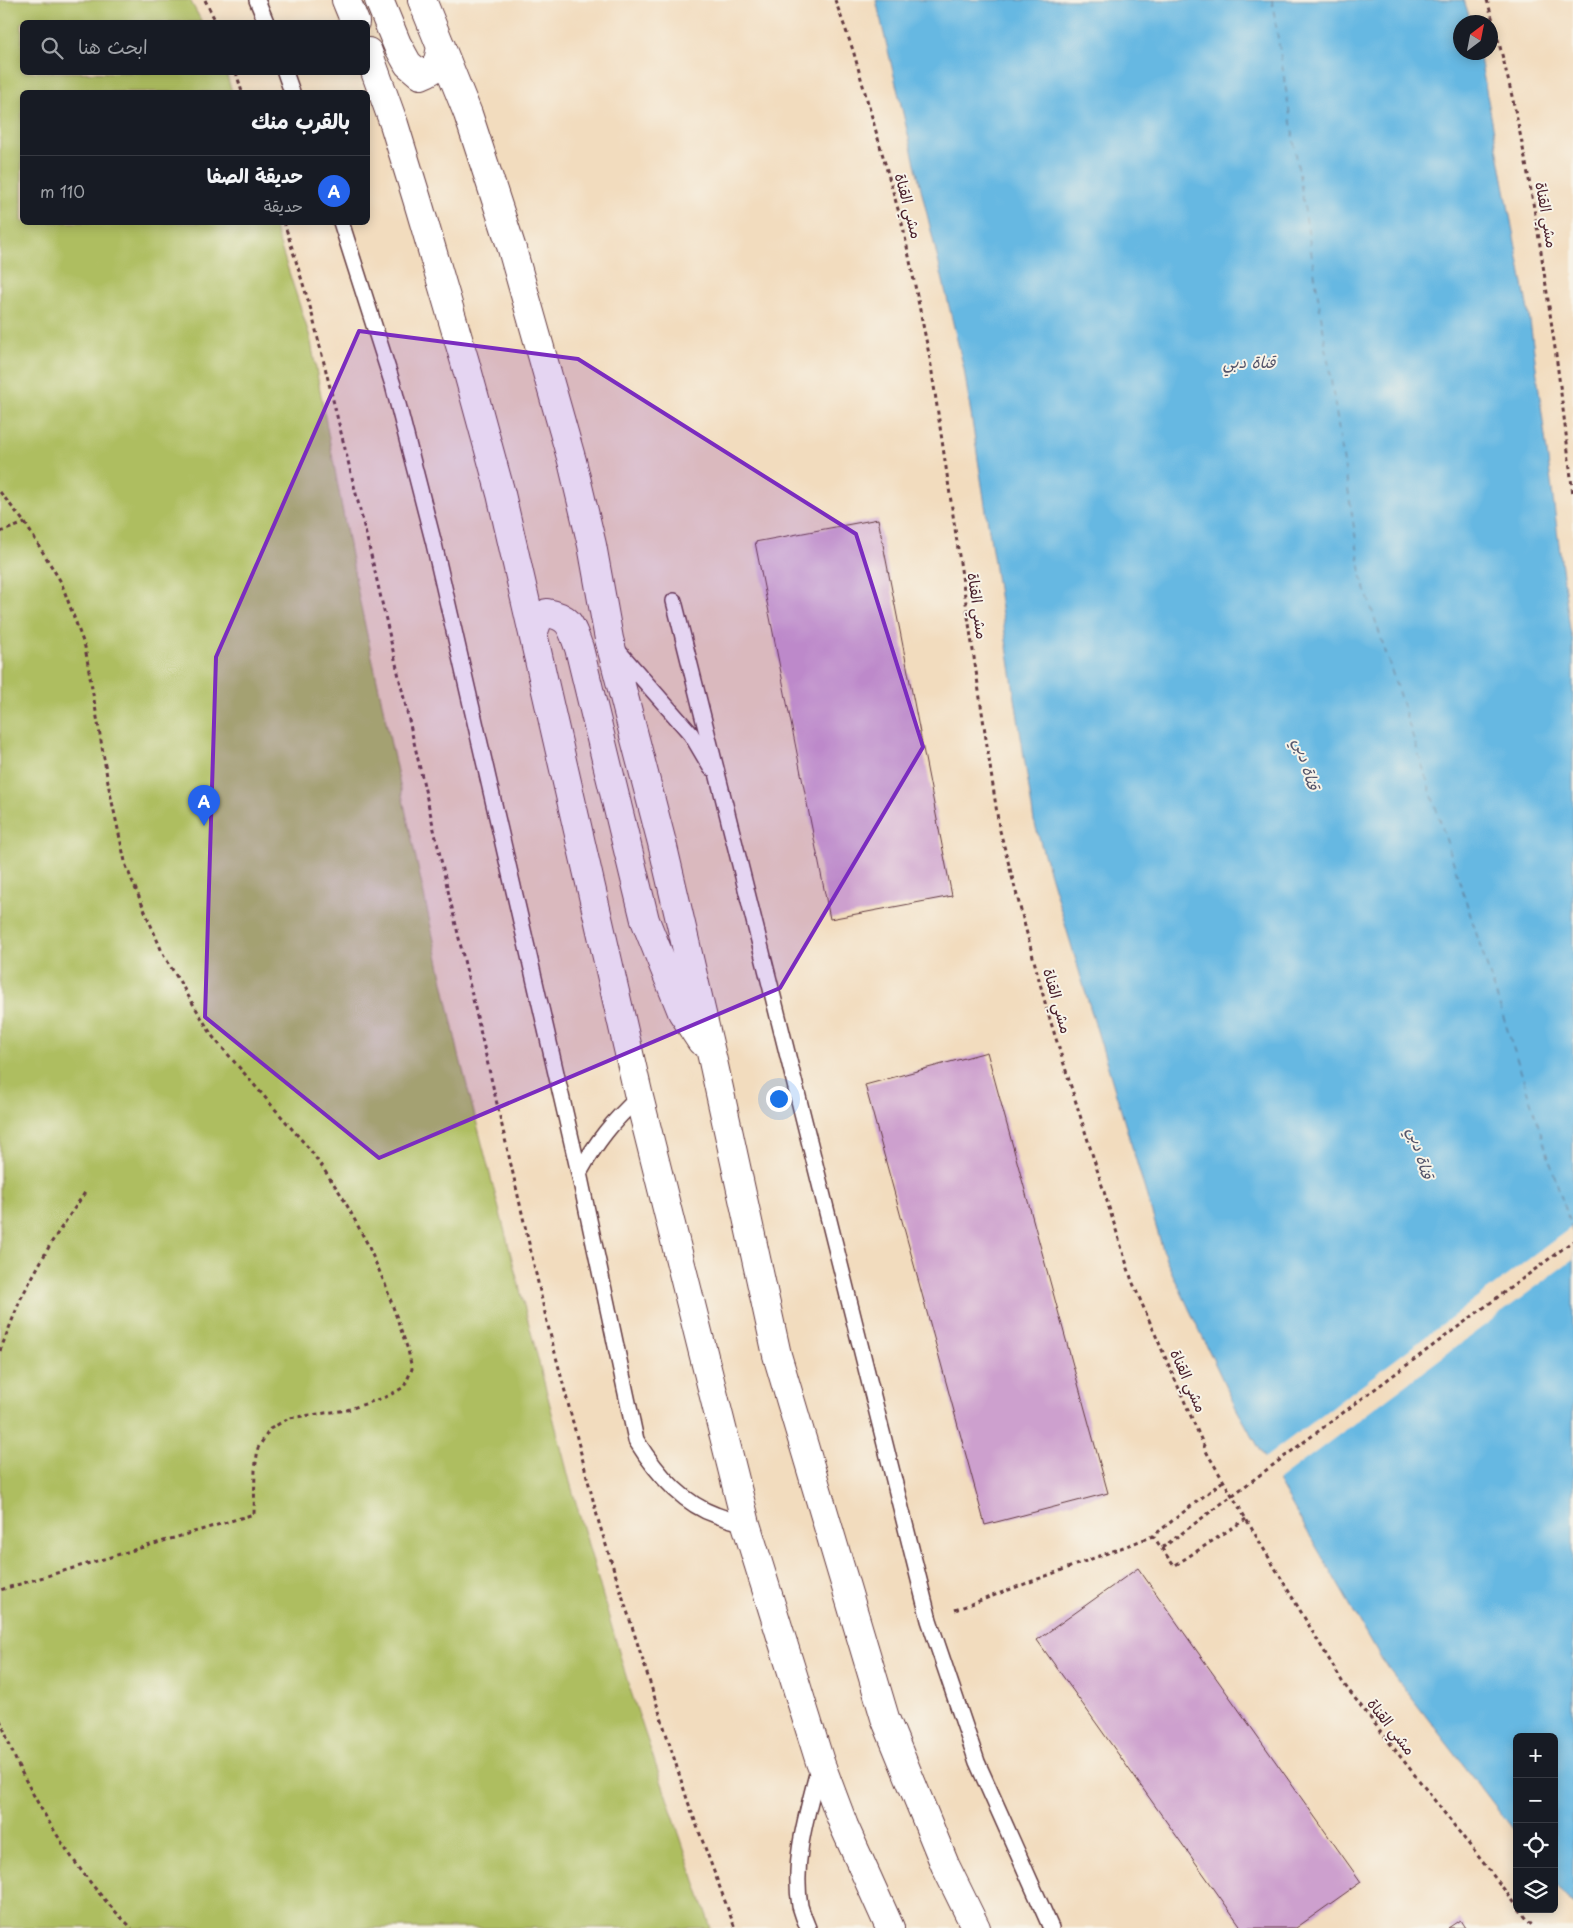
<!DOCTYPE html>
<html lang="ar">
<meta charset="utf-8">
<style>
body{margin:0;font-family:"Playpen Sans","Playpen Sans Arabic",sans-serif;background:#242831;color:#f1f3f6;direction:rtl}
.controls{position:absolute;right:15px;bottom:15px;display:grid;overflow:hidden;border-radius:8px;box-shadow:0 2px 12px #0003}
.controls button{width:45px;height:45px;display:grid;place-items:center;padding:0;border:0;border-bottom:1px solid #363941;background:#171b24;color:#f1f3f6;font:25px sans-serif}
.compass{position:absolute;left:1453px;top:15px;width:45px;height:45px;border-radius:50%;background:#171b24;box-shadow:0 2px 12px #0003;rotate:32deg}
.you{position:absolute;left:778px;top:1098px;width:18px;height:18px;margin:-12px;border:4px solid #fff;border-radius:50%;background:#1a73e8;box-shadow:0 0 0 8px #1a73e833}
.badge{display:grid;place-items:center;width:32px;height:32px;border-radius:50%;background:#2563eb;color:#fff;font-size:16px;font-weight:700}
.pin{position:absolute;translate:-50% -41px;filter:drop-shadow(0 1px 2px #0008)}
.pin::after{content:'';position:absolute;top:26px;width:18px;height:15px;background:inherit;clip-path:polygon(0 0,100% 0,50% 100%)}
.list{margin:0;padding:0;list-style:none}
h2{display:flex;justify-content:space-between;align-items:center;height:65px;margin:0;padding:0 20px;font-size:21px}
h2 small{font-size:16px;font-weight:400;color:#9ea1a6}
.list li{display:grid;grid-template-columns:32px 1fr auto;gap:15px;align-items:center;box-sizing:border-box;height:70px;padding:0 20px;border-top:1px solid #363941}
.list b{display:block;font-size:19px;white-space:nowrap}
.list p{margin:0;font-size:16px;white-space:nowrap;color:#9ea1a6}
.list em{font-size:16px;font-style:normal;color:#9ea1a6}
.icon{flex:none;width:28px;height:28px;fill:none;stroke:currentColor;stroke-width:2;stroke-linecap:round;stroke-linejoin:round}
.map{position:relative;flex:none;width:1573px;height:1928px;overflow:hidden;direction:ltr}
.search{position:absolute;background:#171b24;box-shadow:0 2px 12px #0003;left:20px;top:20px;width:350px;height:55px;display:flex;align-items:center;gap:12px;box-sizing:border-box;padding:0 18px;border-radius:8px;color:#9ea1a6;font-size:19px}
.panel{position:absolute;background:#171b24;box-shadow:0 2px 12px #0003;left:20px;top:90px;width:350px;height:135px;border-radius:8px;direction:rtl}
.map>svg:first-child{display:block}
.green{fill:#aebe61;stroke:#7c6e46}
.water{fill:#66b8e2;stroke:#586c86}
.pier{fill:#f2dcbe}
.lines{fill:none;stroke-linecap:round;stroke-linejoin:round}
.ferry{stroke:#54556b;stroke-width:1;stroke-dasharray:6 5;stroke-linecap:butt}
.building{fill:#cda0ce}
.lane-casing{stroke:#633b41;stroke-width:18}
.street-casing{stroke:#633b41;stroke-width:30}
.path{stroke:#633b41;stroke-width:3;stroke-dasharray:4 4;stroke-linecap:butt}
.lane{stroke:#fff;stroke-width:15}
.street{stroke:#fff;stroke-width:28}
.path-bridge{stroke:#633b41;stroke-width:3;stroke-dasharray:4 4;stroke-linecap:butt}
.marked{fill:#7b2cbf;fill-opacity:0.2;stroke:#7b2cbf;stroke-width:4;stroke-linejoin:round}
.labels{text-anchor:middle;stroke-width:4;stroke-linejoin:round;paint-order:stroke}
.street-label{font-size:15px;fill:#4a1f2b;stroke:#f7f3e8}
.water-label{font-size:16px;font-style:italic;fill:#54556b;stroke:#f7f3e8}
</style>
<div class="map">
<svg width="1573" height="1928" viewBox="0 0 1573 1928">
<rect width="100%" height="100%" fill="#f7f3e8"/>
<filter id="ink" filterUnits="userSpaceOnUse"><feTurbulence type="fractalNoise" baseFrequency=".02" numOctaves="2"/><feDisplacementMap in="SourceGraphic" scale="10" xChannelSelector="R" yChannelSelector="G"/><feConvolveMatrix kernelMatrix="1 2 1 2 8 2 1 2 1" color-interpolation-filters="sRGB"/></filter>
<filter id="wash" filterUnits="userSpaceOnUse"><feTurbulence type="fractalNoise" baseFrequency=".0096" numOctaves="4" result="noise"/><feDisplacementMap in="SourceGraphic" scale="20" xChannelSelector="R" yChannelSelector="G"/><feGaussianBlur stdDeviation="1.12" result="paint"/><feColorMatrix in="noise" values="0 0 0 0 0 0 0 0 0 0 0 0 0 0 0 0 0 1.4 0 .05"/><feComposite in="paint" operator="in"/></filter>
<g filter="url(#wash)">
<rect width="100%" height="100%" fill="#f2dcbe"/>
<path class="green" d="M0,0H190L202,22H22V72L226,73L232,92H22V222L273,223L310,337L359,598L459,1055L570,1482L628,1683L711,1928H0Z"/>
<path class="water" d="M876,0H1464L1471,22H1460V52L1479,53L1530,321L1570,629L1573,642V1906L1554,1882V1737H1517V1834L1380,1657L1236,1408L1166,1260L1034,821L964,369Z"/>
<path class="pier" d="M1573,1226V1259L1276,1482L1263,1459Z"/>
<g class="lines">
<path class="ferry" d="M1272,0L1362,579L1573,1233"/>
</g>
<g id="blocks">
<path class="building" d="M878,519L952,896L830,919L755,542Z
M987,1052L1108,1493L985,1525L865,1085Z
M1138,1568L1361,1882L1296,1928H1242L1037,1640Z
M1460,1920L1465,1928H1448Z"/>
</g>
</g>
<g filter="url(#ink)">
<use href="#blocks" fill-opacity="0" stroke="#633b41" stroke-width="1"/>
<g class="lines">
<g class="lane-casing">
<path id="lane" d="M257,0L266,22
M285,72L292,92
M341,222L393,385L434,544L579,1173L636,1440C655,1471 681,1503 716,1515C726,1519 736,1521 746,1524
M674,601L929,1620L977,1762L1051,1928
M619,652L691,734L711,768
M579,1173C597,1141 612,1122 639,1097
M808,1928C805,1921 802,1913 800,1906C792,1859 808,1811 819,1766"/>
</g>
<g class="street-casing">
<path id="street" d="M346,0L355,22
M379,0L397,44L408,64L421,75C438,69 438,63 441,46
M422,0L468,114L512,249L572,461L592,545L609,639L662,843L713,1061L777,1355L885,1718L945,1865L976,1928
M368,52L394,124L417,199L465,362L501,494L639,1097L746,1524L820,1762L844,1826L890,1928
M533,634L538,620L547,613C571,617 571,627 579,648L645,920L682,1012L701,1041"/>
</g>
<path class="path" d="M205,0L216,22
M835,0L853,50L903,227L930,359L999,827L1047,1010L1132,1281L1207,1453L1343,1683L1517,1906
M1487,0C1516,98 1534,199 1548,300C1558,366 1566,431 1573,496
M236,72L242,92
M284,222L311,310L372,559L547,1322L599,1523L688,1802L735,1928
M0,492L25,523L61,582L85,647L109,788L126,866L163,954L213,1037L311,1151L342,1196L367,1243L385,1284L408,1350L412,1369L404,1387L388,1396L347,1410L289,1418L270,1429L258,1448L255,1470L254,1514L0,1590
M0,532L25,523
M0,1351L21,1298L51,1243L86,1191
M1223,1481L1153,1536L1174,1566L1246,1519
M955,1610L1153,1536
M0,1720C8,1739 14,1759 24,1777C52,1831 87,1886 132,1928
M1519,1909L1534,1928"/>
<use href="#lane" class="lane"/>
<use href="#street" class="street"/>
<path class="path-bridge" d="M1162,1548L1573,1241"/>
</g>
</g>
<path class="marked" d="M359,331L578,359L856,534L923,747L780,988L379,1158L205,1017L216,657Z"/>
<g class="labels">
<g class="street-label">
<text transform="translate(908 206) rotate(75)" y="5">مشي القناة</text>
<text transform="translate(1546 215) rotate(80)" y="5">مشي القناة</text>
<text transform="translate(977 606) rotate(82)" y="5">مشي القناة</text>
<text transform="translate(1057 1001) rotate(74)" y="5">مشي القناة</text>
<text transform="translate(1188 1381) rotate(66)" y="5">مشي القناة</text>
<text transform="translate(1391 1727) rotate(52)" y="5">مشي القناة</text>
</g>
<g class="water-label">
<text x="1249" y="368">قناة دبي</text>
<text transform="translate(1307 764) rotate(74)" y="6">قناة دبي</text>
<text transform="translate(1421 1153) rotate(74)" y="6">قناة دبي</text>
</g>
</g>
</svg>
<div class="controls">
<button>+</button>
<button>−</button>
<button><svg class="icon" aria-label="locate" viewBox="0 0 24 24"><circle cx="12" cy="12" r="6"/><path d="M12 2v4M12 18v4M2 12h4M18 12h4"/></svg></button>
<button><svg class="icon" aria-label="layers" viewBox="0 0 24 24"><path d="M12 4l9 5-9 5-9-5zM3 14l9 5 9-5"/></svg></button>
</div>
<svg class="compass" viewBox="-18 -18 36 36"><path d="M0-13l5 13h-10z" fill="#e53935"/><path d="M0 13l5-13h-10z" fill="#9ea1a6"/></svg>
<div class="you"></div>
<div class="pin badge" style="left:204px;top:826px">A</div>
<div class="search"><svg class="icon" aria-label="search" viewBox="0 0 24 24"><circle cx="10" cy="10" r="6"/><path d="M15 15l6 6"/></svg>ابحث هنا</div>
<section class="panel">
<h2>بالقرب منك<small></small></h2>
<ul class="list">
<li><span class="badge">A</span><div><b>حديقة الصفا</b><p>حديقة</p></div><em>110 m</em></li>
</ul>
</section>
</div>
